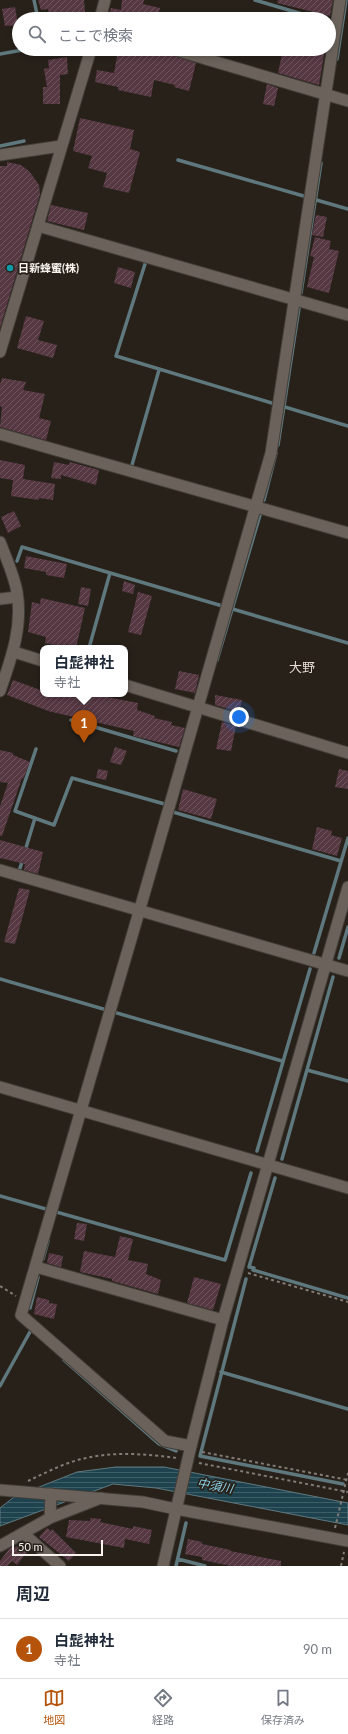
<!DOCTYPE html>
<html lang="ja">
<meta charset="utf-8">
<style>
body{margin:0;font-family:Lato,"Noto Sans JP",sans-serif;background:#f2f2f3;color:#1f2937}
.scale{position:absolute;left:12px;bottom:10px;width:91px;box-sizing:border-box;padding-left:4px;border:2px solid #f8f3ee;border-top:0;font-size:11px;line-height:14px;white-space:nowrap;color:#f8f3ee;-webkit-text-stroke:3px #28211a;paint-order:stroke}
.you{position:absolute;left:239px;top:717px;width:14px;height:14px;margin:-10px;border:3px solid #fff;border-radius:50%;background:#1a73e8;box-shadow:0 0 0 6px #1a73e833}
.badge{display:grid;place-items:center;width:26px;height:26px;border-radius:50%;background:#b45309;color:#fff;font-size:13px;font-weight:700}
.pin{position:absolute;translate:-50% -33px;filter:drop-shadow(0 1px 2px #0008)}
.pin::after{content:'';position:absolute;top:21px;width:14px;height:12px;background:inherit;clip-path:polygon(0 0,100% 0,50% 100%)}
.popup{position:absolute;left:40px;top:645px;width:88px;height:52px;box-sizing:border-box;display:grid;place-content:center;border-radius:8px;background:#fff;filter:drop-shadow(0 1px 3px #0005);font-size:13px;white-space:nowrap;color:#747a83}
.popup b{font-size:15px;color:#1f2937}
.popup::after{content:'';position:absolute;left:50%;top:100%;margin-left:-8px;border:8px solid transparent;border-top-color:#fff}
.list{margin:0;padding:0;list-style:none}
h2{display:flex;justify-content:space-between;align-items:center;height:52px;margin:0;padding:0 16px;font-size:17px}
h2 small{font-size:13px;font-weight:400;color:#747a83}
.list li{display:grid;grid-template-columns:26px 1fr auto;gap:12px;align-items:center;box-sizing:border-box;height:60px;padding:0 16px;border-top:1px solid #e0e1e3}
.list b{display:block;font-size:15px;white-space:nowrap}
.list p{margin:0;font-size:13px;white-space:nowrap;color:#747a83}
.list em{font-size:13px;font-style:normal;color:#747a83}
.icon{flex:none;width:22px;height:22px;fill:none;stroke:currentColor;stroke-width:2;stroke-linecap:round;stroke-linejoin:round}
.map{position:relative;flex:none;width:348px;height:1566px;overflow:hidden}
.search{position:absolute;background:#fff;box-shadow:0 2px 6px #0003;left:12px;right:12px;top:12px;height:44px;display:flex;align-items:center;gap:10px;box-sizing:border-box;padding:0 14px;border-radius:22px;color:#747a83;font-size:15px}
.sheet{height:112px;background:#fff}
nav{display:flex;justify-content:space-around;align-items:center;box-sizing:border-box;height:56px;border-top:1px solid #e0e1e3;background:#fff;font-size:11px;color:#747a83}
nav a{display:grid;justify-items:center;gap:2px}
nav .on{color:#b45309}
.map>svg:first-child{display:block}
.water{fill:url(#water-rules);stroke:#5f787e}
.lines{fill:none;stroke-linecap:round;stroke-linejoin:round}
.stream{stroke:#5f787e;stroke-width:3.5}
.building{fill:url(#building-hatch)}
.minor-casing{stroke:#433e38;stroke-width:13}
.tertiary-casing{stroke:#433e38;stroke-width:13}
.path{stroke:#827c76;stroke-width:2;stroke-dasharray:3 3;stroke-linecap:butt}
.minor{stroke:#6b635b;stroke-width:11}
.tertiary{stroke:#6b635b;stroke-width:11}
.culture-dot{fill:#0f9aa8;stroke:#28211a;stroke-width:1.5}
.labels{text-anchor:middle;stroke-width:3.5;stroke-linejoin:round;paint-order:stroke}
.poi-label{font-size:11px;font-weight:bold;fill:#f8f3ee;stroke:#28211a;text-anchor:start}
.water-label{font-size:12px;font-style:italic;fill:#8cd1e7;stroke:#28211a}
.quarter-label{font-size:13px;fill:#e5dcd3;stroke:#28211a}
</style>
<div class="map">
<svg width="348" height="1566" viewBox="0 0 348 1566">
<defs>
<pattern id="water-rules" width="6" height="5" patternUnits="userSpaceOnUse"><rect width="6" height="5" fill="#1e434e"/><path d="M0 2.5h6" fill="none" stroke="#3f5f68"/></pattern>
<pattern id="building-hatch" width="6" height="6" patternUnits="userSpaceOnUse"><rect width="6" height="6" fill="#563843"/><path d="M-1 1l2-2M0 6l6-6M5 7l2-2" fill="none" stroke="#6f555e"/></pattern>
</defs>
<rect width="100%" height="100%" fill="#28211a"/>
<path class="water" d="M116,1467H164L348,1503V1525L156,1488L113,1484L0,1526V1508L14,1497L77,1472Z"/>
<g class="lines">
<path class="stream" d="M34,0L38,19
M255,0L319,19
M0,54L28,49
M337,59L346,0
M0,146L24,141
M178,160L307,197
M313,199L348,209
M145,264L116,356L348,426
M301,293L321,163
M278,445L299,308
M132,465L159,370
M264,500L276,453
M17,561L22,547L348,643
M89,648L110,573
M217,660L260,515
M71,720L176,751
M36,749L15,811L54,825L72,778L168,805
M173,812L341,861
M25,851L35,818
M19,871L23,859
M314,953L348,838
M339,958L348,927
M0,979L282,1061
M307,1070L348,1081
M257,1151L310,969
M282,1159L333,977
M275,1178L249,1267L254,1268L253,1270L348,1298
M0,1196L225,1260L251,1173
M43,1259L48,1241
M246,1279L200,1456L343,1484
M30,1308L38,1277
M64,1360L159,1444L176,1451
M221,1372L348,1409
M0,1386L31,1330L33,1332
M178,1559L205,1566
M176,1566L186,1523"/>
</g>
<path class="building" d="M38,0H84L85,11L84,19H67V17L50,19L48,9L41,10Z
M122,0H144L143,4L160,8L157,19H108L111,8L121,10Z
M278,0H333L330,16L277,3Z
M15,7L18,25L5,26L2,9Z
M129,49H153L196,63L189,91L174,87L175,85L154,80L151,97L118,90V87L95,82L97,70L114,73L118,51L128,53Z
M283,49H325L319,85L278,73Z
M67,57L68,74L60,75V104H43V87H47L44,69L49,68L48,60Z
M267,84L278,88L274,106L263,104Z
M80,118L134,130L130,149L140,152L129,193L103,187L107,173L88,168L92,156L73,151Z
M7,162L21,165L30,172L39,185L40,194L0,328V166H7Z
M51,205L88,213L84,230L47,221Z
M316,215L327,217L323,237L312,235Z
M315,237L331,241L329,249L339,251L329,293L307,287L314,257L310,256Z
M118,267L135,272L131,288L114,283Z
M26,316L44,321L38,340L57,345L53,358L17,348Z
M2,378L26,382L23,390L45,394L39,418L51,421L46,440L0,427L2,407L0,406V385Z
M0,460L25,465L23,479L55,484L53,500L39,498V500L11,496L13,480L0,478Z
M54,462L69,465L70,462L99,470L96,485L61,475V479L51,478Z
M14,511L21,526L8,533L1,517Z
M26,556L67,564L64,578L46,575V572L24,568Z
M124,581L135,585L133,594L122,591Z
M81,587L91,589L88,606L78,604Z
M138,592L152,596L141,635L128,632Z
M41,598L85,608L76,648H58L59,646L45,643L46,637L28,632L32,602L40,604Z
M179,671L199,675L195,693L175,689Z
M13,680L43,691V694H76L92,698V694H104L103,696L138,703L137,710L155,716L154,718L172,722L171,725L185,728L179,747L133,736L134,731L48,711L7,695Z
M215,695L242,700L239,712L215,705Z
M222,722L236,726L231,751L216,749Z
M115,747L127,751L121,765L110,762Z
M0,750L13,753V755L30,762L23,779L22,778L2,836H0V806L8,783L0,782Z
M98,769L108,771L106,780L96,778Z
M339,769L348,771V789L335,787Z
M183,789L217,799L211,819L178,810Z
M317,827L332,831L331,835L342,838L337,856L312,849Z
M0,840L43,852L38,874L24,870L25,864L0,858Z
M19,888L30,890L15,944L4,942Z
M77,1223L87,1224L84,1241L74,1239Z
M120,1236L133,1239L128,1260L148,1264L146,1274L161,1280L158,1294L112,1281V1279L80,1272L84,1251L115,1257Z
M49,1253L63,1256L61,1267L47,1263Z
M194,1277L221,1284L213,1310L187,1303Z
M37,1297L49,1300V1303L57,1304L54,1319L34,1314Z
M90,1518L101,1519L100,1522L133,1529V1526L152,1530L149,1544L125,1539L124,1548L66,1537L69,1520L90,1521Z
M47,1528L51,1531L52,1529L76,1553L69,1561L39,1537Z
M188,1539L202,1542V1544L231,1550L230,1551L281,1561V1566H231L202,1560V1557L185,1554Z
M13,1546L15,1548L16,1546L27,1552L17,1565L12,1561L7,1566H0V1561L9,1549Z"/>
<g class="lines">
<g class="minor-casing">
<path id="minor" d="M172,49L348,101
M38,226L348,315
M0,434L348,533
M0,599L17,597
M0,870L348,971
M0,1087L348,1188
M36,1267L223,1320
M191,1446L165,1441L21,1315L139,912L271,453L340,0
M176,1509L348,1541
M50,1518L51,1494
M23,1533L50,1518L101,1498
M0,1546L23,1533L60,1566"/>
</g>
<g class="tertiary-casing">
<path id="tertiary" d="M100,19L105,0
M0,155L61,146
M0,352L91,49
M0,542C6,558 14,575 17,592C23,627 11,659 0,691
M14,652L43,661
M125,685L348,753
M0,1490L143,1502L176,1509
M163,1566L190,1450L223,1320L348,887"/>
</g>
<path class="path" d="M248,1273L348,1302
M0,1286L16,1296
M202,1452L348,1480
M199,1463L348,1492
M28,1481C45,1473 64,1463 82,1459C113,1451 146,1454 177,1458
M335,1528L348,1473
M341,1566L344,1552"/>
<use href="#minor" class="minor"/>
<use href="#tertiary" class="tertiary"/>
</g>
<circle class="culture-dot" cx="10" cy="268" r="4"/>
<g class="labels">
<g class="poi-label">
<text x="18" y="272">日新蜂蜜(株)</text>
</g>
<g class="water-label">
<text transform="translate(215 1486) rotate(10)" y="4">中須川</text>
</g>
<g class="quarter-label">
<text x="302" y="672">大野</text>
</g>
</g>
</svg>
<div class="scale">50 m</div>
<div class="you"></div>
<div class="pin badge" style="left:84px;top:743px">1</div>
<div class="popup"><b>白髭神社</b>寺社</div>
<div class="search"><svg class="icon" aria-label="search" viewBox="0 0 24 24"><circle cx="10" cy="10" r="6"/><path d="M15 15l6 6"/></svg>ここで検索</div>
</div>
<section class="sheet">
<h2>周辺<small></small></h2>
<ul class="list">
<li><span class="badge">1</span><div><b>白髭神社</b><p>寺社</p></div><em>90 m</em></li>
</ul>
</section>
<nav>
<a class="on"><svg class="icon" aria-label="map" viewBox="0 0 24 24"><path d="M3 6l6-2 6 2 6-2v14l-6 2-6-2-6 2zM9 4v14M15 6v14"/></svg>地図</a>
<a><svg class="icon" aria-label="directions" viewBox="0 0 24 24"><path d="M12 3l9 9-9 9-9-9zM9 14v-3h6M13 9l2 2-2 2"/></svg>経路</a>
<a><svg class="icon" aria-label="saved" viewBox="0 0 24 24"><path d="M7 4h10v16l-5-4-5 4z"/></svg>保存済み</a>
</nav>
